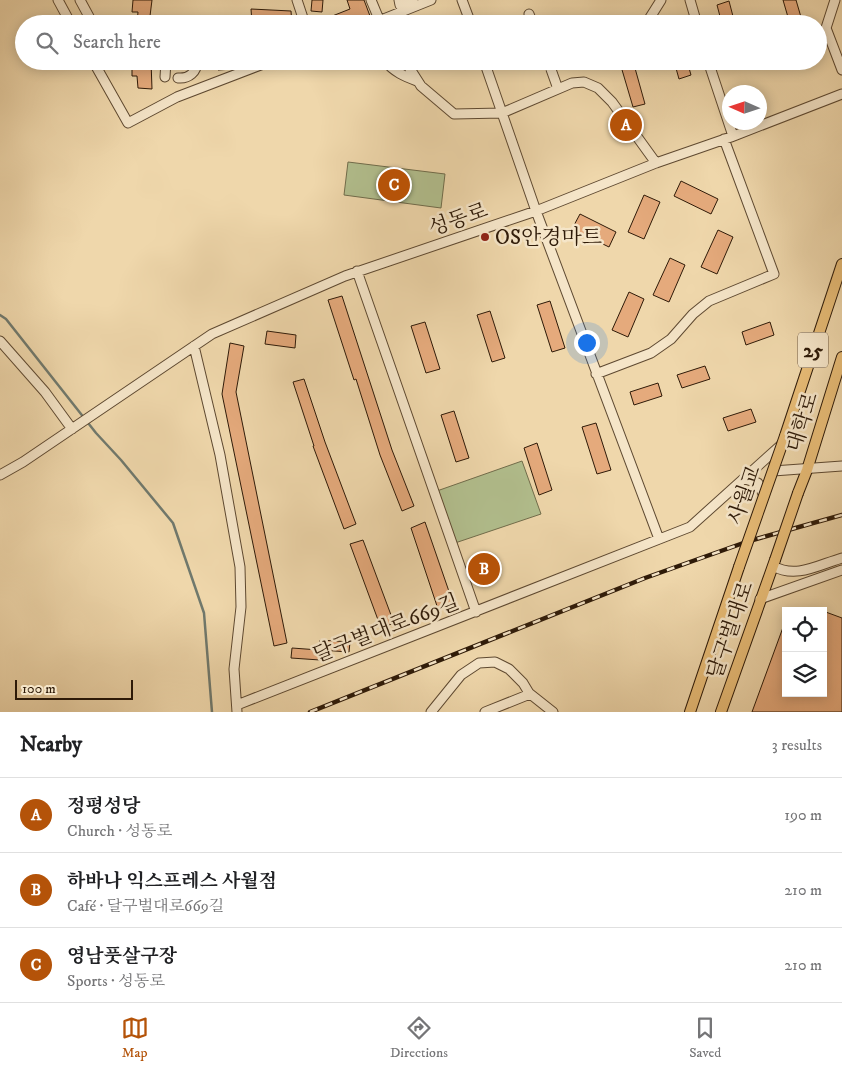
<!DOCTYPE html>
<meta charset="utf-8">
<style>
body{margin:0;font-family:"IM FELL DW Pica","Noto Serif KR",serif;background:#f2f2f2;color:#202124}
.controls{position:absolute;right:15px;bottom:15px;display:grid;overflow:hidden;border-radius:0px;box-shadow:0 2px 12px #0003}
.controls button{width:45px;height:45px;display:grid;place-items:center;padding:0;border:0;border-bottom:1px solid #e0e0e0;background:#fff;color:#202124;font:25px sans-serif}
.compass{position:absolute;left:722px;top:85px;width:45px;height:45px;border-radius:50%;background:#fff;box-shadow:0 2px 12px #0003;rotate:273deg}
.scale{position:absolute;left:15px;bottom:12px;width:118px;box-sizing:border-box;padding-left:5px;border:2px solid #2e1a08;border-top:0;font-size:14px;line-height:18px;white-space:nowrap;color:#2e1a08;-webkit-text-stroke:4px #f5e5c8;paint-order:stroke}
.you{position:absolute;left:586px;top:342px;width:18px;height:18px;margin:-12px;border:4px solid #fff;border-radius:50%;background:#1a73e8;box-shadow:0 0 0 8px #1a73e833}
.badge{display:grid;place-items:center;width:32px;height:32px;border-radius:50%;background:#b45309;color:#fff;font-size:16px;font-weight:700}
.pin{position:absolute;translate:-50% -50%;border:2px solid #fff;box-shadow:0 1px 5px #0006}
.list{margin:0;padding:0;list-style:none}
h2{display:flex;justify-content:space-between;align-items:center;height:65px;margin:0;padding:0 20px;font-size:21px}
h2 small{font-size:16px;font-weight:400;color:#757577}
.list li{display:grid;grid-template-columns:32px 1fr auto;gap:15px;align-items:center;box-sizing:border-box;height:75px;padding:0 20px;border-top:1px solid #e0e0e0}
.list b{display:block;font-size:19px;white-space:nowrap}
.list p{margin:0;font-size:16px;white-space:nowrap;color:#757577}
.list em{font-size:16px;font-style:normal;color:#757577}
.icon{flex:none;width:28px;height:28px;fill:none;stroke:currentColor;stroke-width:2;stroke-linecap:round;stroke-linejoin:round}
.map{position:relative;flex:none;width:842px;height:712px;overflow:hidden}
.search{position:absolute;background:#fff;box-shadow:0 2px 12px #0003;left:15px;right:15px;top:15px;height:55px;display:flex;align-items:center;gap:12px;box-sizing:border-box;padding:0 18px;border-radius:28px;color:#757577;font-size:19px}
.sheet{height:290px;background:#fff}
nav{display:flex;justify-content:space-around;align-items:center;box-sizing:border-box;height:70px;border-top:1px solid #e0e0e0;background:#fff;font-size:14px;color:#757577}
nav a{display:grid;justify-items:center;gap:2px}
nav .on{color:#b45309}
.map>svg:first-child{display:block}
.green{fill:#b2bf8e;stroke:#706c4b}
.lines{fill:none;stroke-linecap:round;stroke-linejoin:round}
.stream{stroke:#70796d;stroke-width:2.5}
.building{fill:#e5aa7c;stroke:#2e1a08}
.minor-casing{stroke:#5e4931;stroke-width:11}
.major-casing{stroke:#2e1a08;stroke-width:12}
.minor{stroke:#f5e5c8;stroke-width:9}
.major{stroke:#e8bc76;stroke-width:10}
.rail-casing{stroke:#2e1a08;stroke-width:4.5}
.rail{stroke:#f5e5c8;stroke-width:2.5;stroke-dasharray:8;stroke-linecap:butt}
.major-bridge-casing{stroke:#2e1a08;stroke-width:12;stroke-linecap:butt}
.major-bridge{stroke:#e8bc76;stroke-width:10}
.poi-dot{fill:#8f2418;stroke:#f5e5c8;stroke-width:2}
.labels{text-anchor:middle;stroke-width:5;stroke-linejoin:round;paint-order:stroke}
.shield{fill:#f5e5c8;stroke:#6a5742;stroke-width:1}
.shield-label{font-size:20px;font-weight:bold;fill:#2e1a08}
.street-label{font-size:21px;fill:#2e1a08;stroke:#f5e5c8}
.poi-label{font-size:21px;fill:#2e1a08;stroke:#f5e5c8;text-anchor:start}
</style>
<div class="map">
<svg width="842" height="712" viewBox="0 0 842 712">
<rect width="100%" height="100%" fill="#efd7ab"/>
<filter id="stains"><feTurbulence type="fractalNoise" baseFrequency=".004" numOctaves="4"/><feColorMatrix values="0 0 0 0 .2 0 0 0 0 .09 0 0 0 0 .02 0 0 0 .5 -.17"/></filter>
<radialGradient id="worn" r=".72"><stop offset=".6" stop-color="#630" stop-opacity="0"/><stop offset="1" stop-color="#630" stop-opacity=".3"/></radialGradient>
<path class="green" d="M348,162L445,174L441,208L344,195Z
M522,461L541,514L452,544L434,492Z"/>
<g class="lines">
<path class="stream" d="M0,315L6,319L96,433L121,460L173,523L204,613L212,712"/>
</g>
<path class="building" d="M133,0H152L149,24L137,23L138,12H132Z
M312,0H323L322,12L311,11Z
M347,0H364L370,16L348,24H312L350,9Z
M783,0H796L803,24H790Z
M729,1L735,24H722L717,5Z
M251,9L291,11L292,24L252,23Z
M137,61H151L152,89L138,88L137,76H132V65H137Z
M218,61H233V69L218,70Z
M626,61H633L645,104L633,107L620,63Z
M674,61H687L691,75L679,79Z
M681,181L718,199L711,214L674,196Z
M644,195L660,202L644,239L628,232Z
M580,214L616,232L609,247L572,229Z
M718,230L733,237L717,274L701,267Z
M670,258L685,265L669,302L653,295Z
M629,292L644,299L628,337L612,330Z
M342,296L392,450L414,506L402,511L380,455L356,379L354,380L328,300Z
M550,301L565,348L552,352L537,305Z
M490,311L505,358L492,362L477,315Z
M425,322L440,369L426,373L411,326Z
M770,322L774,335L746,345L742,332Z
M267,331L296,335L295,348L265,344Z
M230,343L244,346L236,392L287,643L274,646L222,394Z
M705,366L710,379L682,388L677,375Z
M304,379L325,442L356,524L344,529L313,446H314L293,382Z
M658,383L662,396L634,405L630,392Z
M751,409L756,422L728,431L723,418Z
M454,411L469,458L456,462L441,415Z
M596,423L611,470L597,474L582,427Z
M537,443L552,490L539,495L524,448Z
M425,522L453,603L438,609L411,528Z
M363,540L394,623L381,628L350,544Z
M823,611L842,618V712H752L785,622L786,693H823Z
M320,640L350,642L349,652L321,650L320,660L291,658L292,648L319,650Z"/>
<g class="lines">
<g class="minor-casing">
<path id="minor" d="M58,0L71,24
M80,0L93,24
M297,0L305,24
M371,0L381,24
M399,0L400,5L413,0
M462,0L471,24
M690,0L697,24
M835,0L826,28L842,70
M529,14L533,24
M371,24L431,0
M646,24L661,0
M93,61L128,123L177,97L271,61
M385,61C394,72 404,76 417,81
M405,61L421,86L454,114L502,113L572,83L584,82L598,88L612,102L656,163
M484,61L536,211L659,539
M548,61L558,89
M708,61L733,136
M549,66L562,61
M165,77L166,61
M178,78C189,79 197,72 197,61
M357,271L476,612
M0,341L45,392L72,429
M194,346L220,455L240,567L241,607L234,669L237,712
M596,374L651,353L671,339L693,314L709,301L774,274L724,139
M773,471L842,466
M0,475L23,462L212,334L345,276L536,211L656,163L731,137L842,94
M745,479L758,483L764,496
M773,566C796,579 818,565 842,558
M760,599L842,570
M237,705L690,527L781,445
M431,712L461,675L479,663L495,662L509,669L523,683L529,693L553,712
M485,712L530,694"/>
</g>
<g class="major-casing">
<path id="major" d="M785,436L842,264
M798,493L807,470L842,357
M690,712L739,567
M721,712L775,560"/>
</g>
<use href="#minor" class="minor"/>
<use href="#major" class="major"/>
<g class="rail-casing">
<path id="rail" d="M310,712L645,578L749,541L842,515"/>
</g>
<use href="#rail" class="rail"/>
<g class="major-bridge-casing">
<path id="major-bridge" d="M775,560L798,493
M739,567L785,436"/>
</g>
<use href="#major-bridge" class="major-bridge"/>
</g>
<circle class="poi-dot" cx="485" cy="237" r="5"/>
<g class="labels">
<rect class="shield" x="798" y="332.5" width="30" height="35" rx="4"/>
<g class="shield-label">
<text x="813" y="357">25</text>
</g>
<g class="street-label">
<text transform="translate(458 219) rotate(-19)" y="7">성동로</text>
<text transform="translate(802 422) rotate(-73)" y="7">대학로</text>
<text transform="translate(744 495) rotate(-71)" y="7">사월교</text>
<text transform="translate(386 628) rotate(-21)" y="7">달구벌대로669길</text>
<text transform="translate(730 630) rotate(-71)" y="7">달구벌대로</text>
</g>
<g class="poi-label">
<text x="495" y="244">OS안경마트</text>
</g>
</g>
<rect width="100%" height="100%" filter="url(#stains)"/>
<rect width="100%" height="100%" fill="url(#worn)"/>
</svg>
<div class="controls">
<button><svg class="icon" aria-label="locate" viewBox="0 0 24 24"><circle cx="12" cy="12" r="6"/><path d="M12 2v4M12 18v4M2 12h4M18 12h4"/></svg></button>
<button><svg class="icon" aria-label="layers" viewBox="0 0 24 24"><path d="M12 4l9 5-9 5-9-5zM3 14l9 5 9-5"/></svg></button>
</div>
<svg class="compass" viewBox="-18 -18 36 36"><path d="M0-13l5 13h-10z" fill="#e53935"/><path d="M0 13l5-13h-10z" fill="#757577"/></svg>
<div class="scale">100 m</div>
<div class="you"></div>
<div class="pin badge" style="left:626px;top:125px">A</div>
<div class="pin badge" style="left:484px;top:569px">B</div>
<div class="pin badge" style="left:394px;top:185px">C</div>
<div class="search"><svg class="icon" aria-label="search" viewBox="0 0 24 24"><circle cx="10" cy="10" r="6"/><path d="M15 15l6 6"/></svg>Search here</div>
</div>
<section class="sheet">
<h2>Nearby<small>3 results</small></h2>
<ul class="list">
<li><span class="badge">A</span><div><b>정평성당</b><p>Church · 성동로</p></div><em>190 m</em></li>
<li><span class="badge">B</span><div><b>하바나 익스프레스 사월점</b><p>Café · 달구벌대로669길</p></div><em>210 m</em></li>
<li><span class="badge">C</span><div><b>영남풋살구장</b><p>Sports · 성동로</p></div><em>210 m</em></li>
</ul>
</section>
<nav>
<a class="on"><svg class="icon" aria-label="map" viewBox="0 0 24 24"><path d="M3 6l6-2 6 2 6-2v14l-6 2-6-2-6 2zM9 4v14M15 6v14"/></svg>Map</a>
<a><svg class="icon" aria-label="directions" viewBox="0 0 24 24"><path d="M12 3l9 9-9 9-9-9zM9 14v-3h6M13 9l2 2-2 2"/></svg>Directions</a>
<a><svg class="icon" aria-label="saved" viewBox="0 0 24 24"><path d="M7 4h10v16l-5-4-5 4z"/></svg>Saved</a>
</nav>
